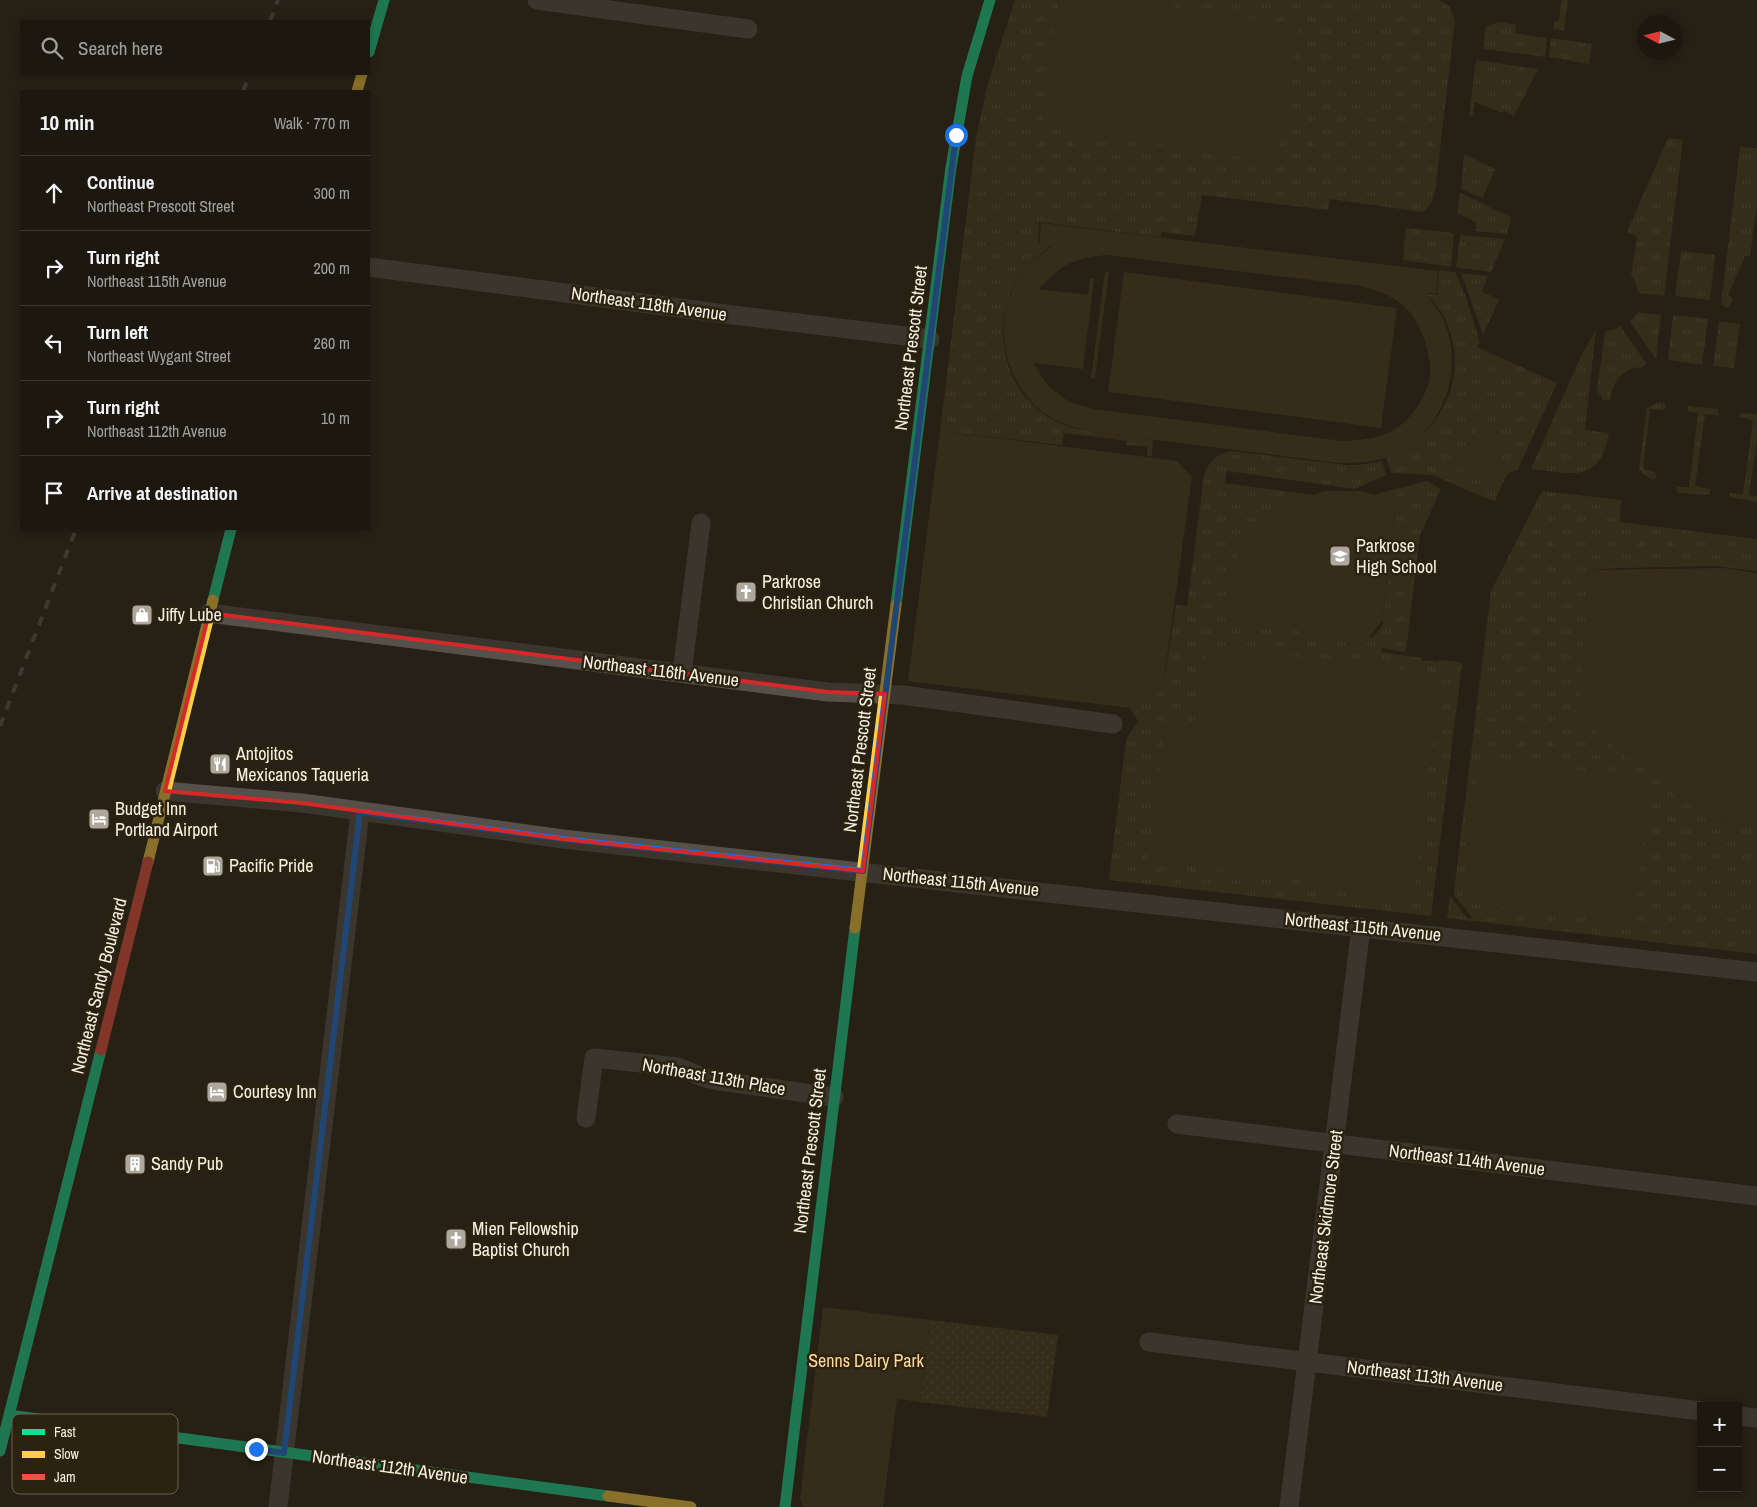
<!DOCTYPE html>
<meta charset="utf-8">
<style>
body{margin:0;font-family:"Archivo Narrow",sans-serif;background:#252119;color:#f1f3f6}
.controls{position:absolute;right:15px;bottom:15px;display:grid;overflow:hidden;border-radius:0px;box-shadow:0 2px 8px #0003}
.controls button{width:45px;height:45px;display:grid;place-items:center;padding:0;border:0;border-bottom:1px solid #3a3730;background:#1c1810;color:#f1f3f6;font:25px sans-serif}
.compass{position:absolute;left:1637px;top:15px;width:45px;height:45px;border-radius:50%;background:#1c1810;box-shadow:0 2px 8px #0003;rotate:277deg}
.stop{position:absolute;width:15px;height:15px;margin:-11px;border:4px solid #1a73e8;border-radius:50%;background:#fff}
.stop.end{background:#1a73e8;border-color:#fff;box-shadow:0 1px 5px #0008}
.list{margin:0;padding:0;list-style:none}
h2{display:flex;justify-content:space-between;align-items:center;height:65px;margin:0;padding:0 20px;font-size:21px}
h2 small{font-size:16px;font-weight:400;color:#a0a09f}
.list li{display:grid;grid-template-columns:32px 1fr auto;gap:15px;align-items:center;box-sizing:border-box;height:75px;padding:0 20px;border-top:1px solid #3a3730}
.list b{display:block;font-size:19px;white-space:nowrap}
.list p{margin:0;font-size:16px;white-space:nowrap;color:#a0a09f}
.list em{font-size:16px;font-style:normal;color:#a0a09f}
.icon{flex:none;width:28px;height:28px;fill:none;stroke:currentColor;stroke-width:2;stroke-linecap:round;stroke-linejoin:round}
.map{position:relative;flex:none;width:1757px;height:1507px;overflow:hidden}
.search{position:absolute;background:#1c1810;box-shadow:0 2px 8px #0003;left:20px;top:20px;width:350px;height:55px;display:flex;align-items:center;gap:12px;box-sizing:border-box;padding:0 18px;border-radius:0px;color:#a0a09f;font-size:19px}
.panel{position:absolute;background:#1c1810;box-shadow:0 2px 8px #0003;left:20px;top:90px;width:350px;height:440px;border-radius:0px}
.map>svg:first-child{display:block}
.grass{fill:url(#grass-tufts)}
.park{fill:#483a1f;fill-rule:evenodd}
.garden{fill:url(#garden-dots)}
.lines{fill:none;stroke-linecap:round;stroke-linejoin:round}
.street{stroke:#555049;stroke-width:19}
.fast{stroke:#16e098;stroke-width:11}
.slow{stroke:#ffcf43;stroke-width:11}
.jam{stroke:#f24e42;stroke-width:11}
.rail{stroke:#5c5751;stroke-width:4;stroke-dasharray:9 9;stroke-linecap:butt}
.route{stroke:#1a73e8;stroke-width:6}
.marked{fill:none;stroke:#d62828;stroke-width:4;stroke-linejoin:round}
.labels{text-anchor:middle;stroke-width:5;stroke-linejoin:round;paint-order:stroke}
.street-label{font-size:18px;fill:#f6f0e4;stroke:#2c2210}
.poi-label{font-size:18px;fill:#f6f0e4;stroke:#2c2210;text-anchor:start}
.park-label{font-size:18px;fill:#fedb98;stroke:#2c2210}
.key{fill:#2c2210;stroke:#696050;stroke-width:1}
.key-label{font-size:14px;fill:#f6f0e4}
</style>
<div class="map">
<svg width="1757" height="1507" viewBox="0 0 1757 1507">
<defs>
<pattern id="grass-tufts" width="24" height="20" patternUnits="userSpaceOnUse" patternTransform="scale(1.25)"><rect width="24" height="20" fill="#483a1f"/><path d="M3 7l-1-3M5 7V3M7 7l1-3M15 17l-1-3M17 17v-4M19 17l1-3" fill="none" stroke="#63573f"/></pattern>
<pattern id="garden-dots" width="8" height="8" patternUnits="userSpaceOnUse" patternTransform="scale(1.25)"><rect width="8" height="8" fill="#483a1f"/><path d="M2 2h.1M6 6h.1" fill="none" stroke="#63573f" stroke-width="1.8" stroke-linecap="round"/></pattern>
</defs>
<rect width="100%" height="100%" fill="#262016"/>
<path class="grass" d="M1015,0H1439L1449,6L1455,20L1436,185C1434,195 1432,207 1422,212L1330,199L1328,210L1202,195L1195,236L1162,232L1160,237L1039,222L1038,245L1047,246L1048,248C1036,257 1024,267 1016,281C992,324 1002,383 1042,413C1052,420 1065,426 1077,429L1153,440L1152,456H1147V447L1127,445V441L1064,433L1062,445L940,431L976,137L989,79Z
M1561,0H1568L1564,31L1553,29L1554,22L1559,20Z
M1500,22L1516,25L1515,33L1547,38L1545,57L1483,49L1486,26Z
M1551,38L1592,44L1589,64L1549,57Z
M1476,60L1538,69L1514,116L1504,111L1503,113L1474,102L1473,115L1469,116Z
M1668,138L1683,140L1664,296L1639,293L1635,282L1631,275L1637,237L1627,232Z
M1740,147L1757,148V205L1750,256H1745L1728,295L1733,298L1730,306L1726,308L1721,304Z
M1464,154L1495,169L1483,198L1461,189Z
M1460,193L1511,217L1507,234L1476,231V222L1457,213Z
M1406,228L1454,233L1451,267L1403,260Z
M1460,235L1505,239L1491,272L1456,267Z
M1681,251L1715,255L1710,300L1675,296Z
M1439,270L1455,272L1465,295L1480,342L1477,347L1557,383L1518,469L1507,474L1495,501L1485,498L1433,475L1391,473L1386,458C1439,435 1469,382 1448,326C1444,314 1434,303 1427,294L1437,295Z
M1461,273L1488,276L1482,292L1499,300L1483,335Z
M1638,312L1661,315L1656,359L1630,322Z
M1673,315L1708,319L1702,365L1668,360Z
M1719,321L1740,324L1734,368L1713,366Z
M1620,326L1646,363L1643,367C1623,367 1612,381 1610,401L1603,400L1597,390L1605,331L1613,330Z
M1596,330L1585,430L1609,433C1600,485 1572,473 1531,469L1582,354Z
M1659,402L1664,403L1666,408L1663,410L1650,409L1643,469L1655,472L1657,477L1653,480L1643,474L1639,468L1647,408Z
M1688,406L1718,409L1719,416L1705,414L1695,486L1710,489V494L1708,495L1678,493L1676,491L1677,487H1689L1698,413L1687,411Z
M1742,413L1757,414V441L1749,495L1757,496V502L1729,497L1730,493L1743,494L1753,420L1739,417V414Z
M1232,451L1346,465H1358L1382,461L1386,475L1355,489L1227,471L1225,483L1313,495L1291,502L1261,524L1240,553L1228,588L1229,624L1373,637L1383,625L1382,621L1396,503L1373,495L1427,481L1441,489L1420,535L1406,652L1381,648V652L1422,658V660L1438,662L1439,660L1461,662L1462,664L1431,916L1109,880L1126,739L1138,721L1130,708L1163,686L1176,605L1187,606L1204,475C1209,461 1217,453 1232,451Z
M1542,491L1621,500L1620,522L1757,539V571L1714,566L1617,568L1589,570L1698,812L1757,828V954L1447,918L1450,896L1467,918L1472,919L1471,916L1454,895V890L1491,591Z"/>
<path class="park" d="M1059,0H1130L1298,26L1278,163L1041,126Z
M1041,223L1438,271L1436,294L1426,293C1431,302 1439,310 1443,319C1465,367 1445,427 1399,452C1380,462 1360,463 1339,463L1092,432C1072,427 1053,421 1037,408C1033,405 1030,400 1027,396C997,359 995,303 1027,266C1034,259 1043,253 1051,247L1039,245ZM1106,255L1361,286C1378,291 1395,296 1408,310C1420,323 1432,355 1430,374C1428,395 1412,419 1394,430C1378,439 1360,440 1342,441L1094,409L1069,402L1048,386L1033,363L1083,369L1094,279H1090L1088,295L1039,289C1063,263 1072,259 1106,255Z
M1105,272H1109L1095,378H1091Z
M1124,272L1397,308L1381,428L1108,392Z
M1480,425C1496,439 1502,452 1501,474L1459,469L1451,472L1448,465L1456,463Z
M940,431L1177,461L1192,477L1163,686L1130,708L908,681Z
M1325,491H1362L1396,503L1382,621L1369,637L1228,624V588L1240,553L1261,524L1291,502Z
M1723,568L1757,573V828L1698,812L1577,718L1589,570Z
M1205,646L1431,673L1439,685L1412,902L1350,893L1334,885L1147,860L1166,719L1205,724L1201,709Z
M1479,757L1652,779L1634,924L1461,902Z
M823,1307L930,1320L920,1402L897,1399L883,1507H805L802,1505L800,1498Z"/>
<path class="garden" d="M930,1320L1058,1335L1047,1417L920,1402Z"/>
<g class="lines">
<path class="street" d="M537,0L748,29
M369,267L717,313L930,339
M209,613L828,692L903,695L1113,724
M682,673L701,523
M165,791L302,803L563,839L1757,972
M586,1118L594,1058L678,1067L705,1078L720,1081L834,1097
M1177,1124L1757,1196
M1149,1342L1701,1411
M1738,1416L1757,1418
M278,1507L360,812
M1289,1507L1361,927"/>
<path class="fast" d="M369,52L384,0
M213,600L231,529
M896,605L951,167L967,76L990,0
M9,1415L608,1496
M0,1451L101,1050
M785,1507L855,928"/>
<path class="slow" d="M357,91L362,74
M148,862L213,600
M855,928L896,605
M608,1496L691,1507"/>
<path class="jam" d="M101,1050L148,862"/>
<path class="rail" d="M270,21L278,0
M243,91L250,74
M0,726L76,529"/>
</g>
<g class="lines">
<path class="route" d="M256,1449L284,1453L360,812L563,839L863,871L956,135"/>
</g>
<path d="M0 0H1757V1507H0ZM209,613L828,692L885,694L863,871L563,839L302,803L165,791Z" fill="#262016" fill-opacity=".55" fill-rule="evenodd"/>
<path class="marked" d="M209,613L828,692L885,694L863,871L563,839L302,803L165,791Z"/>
<defs>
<g id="school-square" transform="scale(1.125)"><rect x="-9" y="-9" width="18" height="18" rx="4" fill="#ada79c" stroke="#2c2210"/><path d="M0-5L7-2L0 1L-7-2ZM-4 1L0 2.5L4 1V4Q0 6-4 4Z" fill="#fff"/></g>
<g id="church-square" transform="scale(1.125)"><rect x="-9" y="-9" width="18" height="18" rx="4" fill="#ada79c" stroke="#2c2210"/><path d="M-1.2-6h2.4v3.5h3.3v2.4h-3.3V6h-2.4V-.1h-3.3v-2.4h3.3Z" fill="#fff"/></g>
<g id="shop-square" transform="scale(1.125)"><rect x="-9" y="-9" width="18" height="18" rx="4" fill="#ada79c" stroke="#2c2210"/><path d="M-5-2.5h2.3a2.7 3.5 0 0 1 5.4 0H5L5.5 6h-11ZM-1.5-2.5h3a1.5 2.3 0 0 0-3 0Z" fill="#fff"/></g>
<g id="restaurant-square" transform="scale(1.125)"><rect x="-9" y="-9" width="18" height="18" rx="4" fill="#ada79c" stroke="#2c2210"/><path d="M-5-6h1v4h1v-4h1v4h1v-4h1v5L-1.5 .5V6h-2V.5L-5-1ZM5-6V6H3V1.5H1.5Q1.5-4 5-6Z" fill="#fff"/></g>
<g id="hotel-square" transform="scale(1.125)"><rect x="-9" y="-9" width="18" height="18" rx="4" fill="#ada79c" stroke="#2c2210"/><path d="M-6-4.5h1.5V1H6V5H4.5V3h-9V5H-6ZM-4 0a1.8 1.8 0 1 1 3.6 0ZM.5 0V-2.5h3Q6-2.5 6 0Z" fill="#fff"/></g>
<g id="fuel-square" transform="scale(1.125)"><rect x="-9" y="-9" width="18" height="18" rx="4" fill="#ada79c" stroke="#2c2210"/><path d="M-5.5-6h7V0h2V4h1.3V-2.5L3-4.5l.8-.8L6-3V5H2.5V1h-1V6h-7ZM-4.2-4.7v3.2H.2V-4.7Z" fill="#fff"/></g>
<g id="building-square" transform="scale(1.125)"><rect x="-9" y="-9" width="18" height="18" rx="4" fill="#ada79c" stroke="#2c2210"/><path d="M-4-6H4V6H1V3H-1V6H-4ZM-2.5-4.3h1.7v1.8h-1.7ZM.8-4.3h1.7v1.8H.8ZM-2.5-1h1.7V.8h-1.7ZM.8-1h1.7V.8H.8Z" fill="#fff"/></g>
</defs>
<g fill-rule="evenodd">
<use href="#school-square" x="1340" y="556"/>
<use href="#church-square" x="746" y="592"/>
<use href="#shop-square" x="142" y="615"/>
<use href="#restaurant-square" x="220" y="764"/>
<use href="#hotel-square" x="99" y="819"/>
<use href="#fuel-square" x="213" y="866"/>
<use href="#hotel-square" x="217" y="1092"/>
<use href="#building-square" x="135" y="1164"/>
<use href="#church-square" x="456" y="1239"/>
</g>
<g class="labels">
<g class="street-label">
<text transform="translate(649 304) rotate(8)" y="6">Northeast 118th Avenue</text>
<text transform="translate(911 348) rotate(-83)" y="6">Northeast Prescott Street</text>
<text transform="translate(661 671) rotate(7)" y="6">Northeast 116th Avenue</text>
<text transform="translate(860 750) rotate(-83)" y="6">Northeast Prescott Street</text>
<text transform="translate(961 882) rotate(6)" y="6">Northeast 115th Avenue</text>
<text transform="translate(1363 927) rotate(6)" y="6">Northeast 115th Avenue</text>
<text transform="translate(99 986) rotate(-76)" y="6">Northeast Sandy Boulevard</text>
<text transform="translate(714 1077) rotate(10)" y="6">Northeast 113th Place</text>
<text transform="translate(810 1151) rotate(-83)" y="6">Northeast Prescott Street</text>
<text transform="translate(1467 1160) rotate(7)" y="6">Northeast 114th Avenue</text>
<text transform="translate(1326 1217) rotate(-83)" y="6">Northeast Skidmore Street</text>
<text transform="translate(1425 1376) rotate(7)" y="6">Northeast 113th Avenue</text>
<text transform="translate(390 1467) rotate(8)" y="6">Northeast 112th Avenue</text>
</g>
<g class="poi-label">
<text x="1356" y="552">Parkrose<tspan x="1356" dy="21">High School</tspan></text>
<text x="762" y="588">Parkrose<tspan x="762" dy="21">Christian Church</tspan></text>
<text x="158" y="621">Jiffy Lube</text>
<text x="236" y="760">Antojitos<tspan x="236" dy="21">Mexicanos Taqueria</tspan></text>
<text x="115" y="815">Budget Inn<tspan x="115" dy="21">Portland Airport</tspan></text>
<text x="229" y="872">Pacific Pride</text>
<text x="233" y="1098">Courtesy Inn</text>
<text x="151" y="1170">Sandy Pub</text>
<text x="472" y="1235">Mien Fellowship<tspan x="472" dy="21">Baptist Church</tspan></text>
</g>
<g class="park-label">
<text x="866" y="1367">Senns Dairy Park</text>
</g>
</g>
<rect x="12" y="1414" width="166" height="80" rx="8" class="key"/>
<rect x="22" y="1429" width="23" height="6" fill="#16e098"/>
<rect x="22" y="1451" width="23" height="7" fill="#ffcf43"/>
<rect x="22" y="1474" width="23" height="6" fill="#f24e42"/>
<g class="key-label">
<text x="54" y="1437">Fast</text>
<text x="54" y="1459">Slow</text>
<text x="54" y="1482">Jam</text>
</g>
</svg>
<div class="controls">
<button>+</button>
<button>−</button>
</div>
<svg class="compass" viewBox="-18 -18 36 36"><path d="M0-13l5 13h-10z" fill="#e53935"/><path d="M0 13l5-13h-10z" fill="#a0a09f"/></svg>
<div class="stop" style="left:956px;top:135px"></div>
<div class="stop end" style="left:256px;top:1449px"></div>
<div class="search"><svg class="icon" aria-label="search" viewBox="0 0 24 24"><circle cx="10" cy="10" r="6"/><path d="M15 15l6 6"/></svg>Search here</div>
<section class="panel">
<h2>10 min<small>Walk · 770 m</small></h2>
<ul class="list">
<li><svg class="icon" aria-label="ahead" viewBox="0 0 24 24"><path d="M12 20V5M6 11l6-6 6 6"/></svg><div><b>Continue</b><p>Northeast Prescott Street</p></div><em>300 m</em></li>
<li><svg class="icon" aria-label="right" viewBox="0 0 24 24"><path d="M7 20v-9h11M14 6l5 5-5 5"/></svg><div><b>Turn right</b><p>Northeast 115th Avenue</p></div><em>200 m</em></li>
<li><svg class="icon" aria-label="left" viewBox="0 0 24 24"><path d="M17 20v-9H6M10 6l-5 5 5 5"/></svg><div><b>Turn left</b><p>Northeast Wygant Street</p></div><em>260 m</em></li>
<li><svg class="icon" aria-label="right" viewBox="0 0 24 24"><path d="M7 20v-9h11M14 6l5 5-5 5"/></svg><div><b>Turn right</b><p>Northeast 112th Avenue</p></div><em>10 m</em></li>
<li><svg class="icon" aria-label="arrive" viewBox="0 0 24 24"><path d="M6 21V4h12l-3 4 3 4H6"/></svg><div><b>Arrive at destination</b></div></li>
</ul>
</section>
</div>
